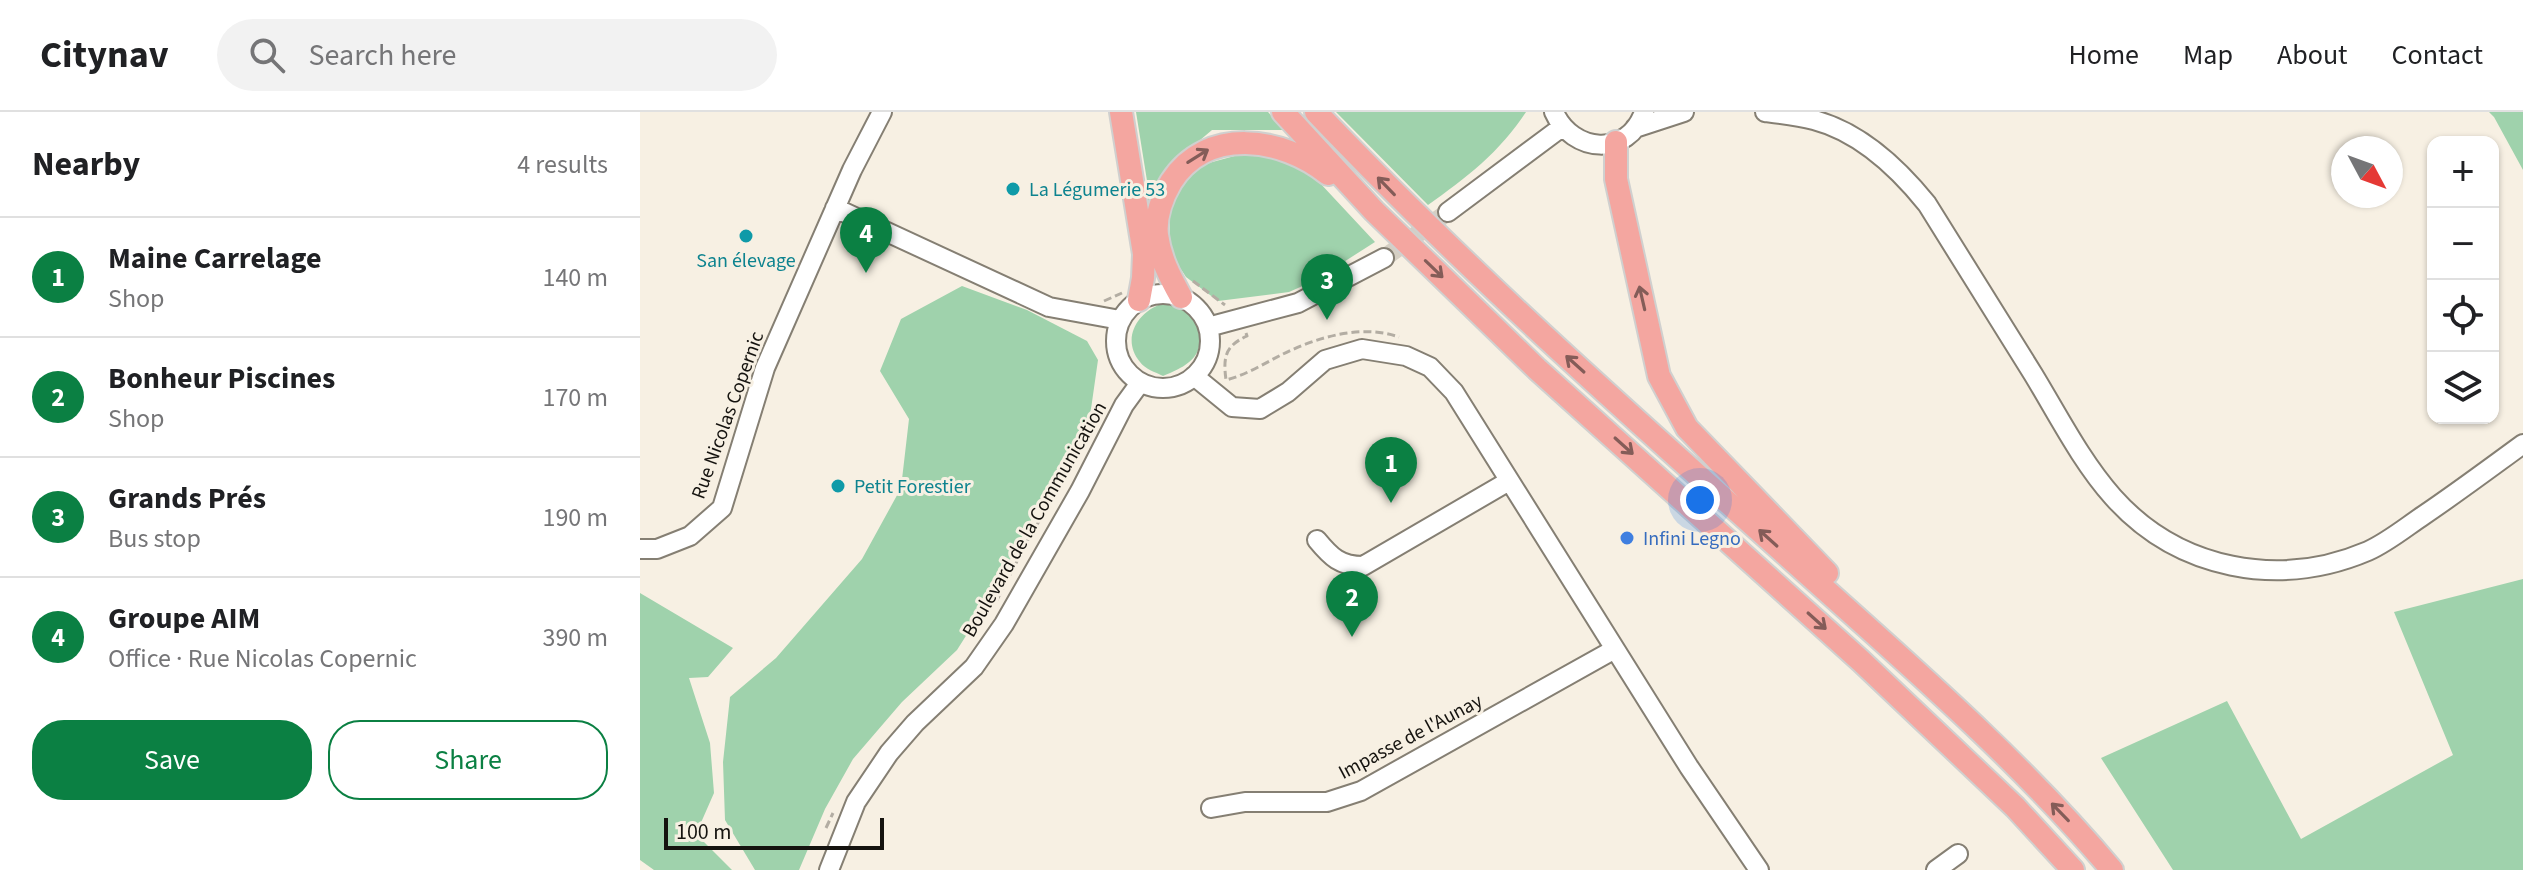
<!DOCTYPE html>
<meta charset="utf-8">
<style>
body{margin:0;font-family:"Source Sans 3",sans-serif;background:#f2f2f2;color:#202124}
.controls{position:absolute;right:24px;top:24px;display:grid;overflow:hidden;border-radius:16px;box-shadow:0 2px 6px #0004}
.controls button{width:72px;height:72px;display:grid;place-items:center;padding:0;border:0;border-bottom:2px solid #e0e0e0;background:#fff;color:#202124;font:40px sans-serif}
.compass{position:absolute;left:1691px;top:24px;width:72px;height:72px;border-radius:50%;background:#fff;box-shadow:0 2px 6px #0004;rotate:131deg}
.scale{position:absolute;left:24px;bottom:20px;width:220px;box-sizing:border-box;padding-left:8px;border:4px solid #15130f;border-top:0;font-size:22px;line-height:28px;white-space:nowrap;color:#15130f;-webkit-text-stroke:6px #f7f0e3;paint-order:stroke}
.you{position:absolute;left:1060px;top:388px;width:28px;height:28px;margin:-20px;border:6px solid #fff;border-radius:50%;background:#1a73e8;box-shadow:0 0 0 12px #1a73e833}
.badge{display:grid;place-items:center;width:52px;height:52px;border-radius:50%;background:#0b8043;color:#fff;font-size:26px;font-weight:700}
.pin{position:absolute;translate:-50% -66px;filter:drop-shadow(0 2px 4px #0008)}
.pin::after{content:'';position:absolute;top:42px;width:28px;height:24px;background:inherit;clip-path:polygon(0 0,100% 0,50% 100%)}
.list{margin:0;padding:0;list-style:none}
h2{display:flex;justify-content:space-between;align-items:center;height:104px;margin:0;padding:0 32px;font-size:34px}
h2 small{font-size:26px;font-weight:400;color:#757577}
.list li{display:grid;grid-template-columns:52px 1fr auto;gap:24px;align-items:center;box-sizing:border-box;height:120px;padding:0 32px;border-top:2px solid #e0e0e0}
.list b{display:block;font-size:30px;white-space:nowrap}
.list p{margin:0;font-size:26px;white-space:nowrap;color:#757577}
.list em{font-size:26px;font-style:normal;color:#757577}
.actions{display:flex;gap:16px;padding:24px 32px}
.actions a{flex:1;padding:18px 0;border:2px solid #0b8043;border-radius:32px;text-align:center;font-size:28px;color:#0b8043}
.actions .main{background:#0b8043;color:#fff}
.icon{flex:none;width:44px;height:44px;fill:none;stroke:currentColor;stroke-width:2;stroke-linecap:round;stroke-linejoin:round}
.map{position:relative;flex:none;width:1883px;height:758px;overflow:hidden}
header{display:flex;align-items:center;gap:48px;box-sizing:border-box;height:112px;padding:0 40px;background:#fff;border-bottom:2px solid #e0e0e0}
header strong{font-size:38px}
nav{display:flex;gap:44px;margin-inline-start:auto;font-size:28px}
.search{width:560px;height:72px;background:#f2f2f2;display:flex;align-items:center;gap:20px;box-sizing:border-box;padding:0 28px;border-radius:44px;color:#757577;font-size:30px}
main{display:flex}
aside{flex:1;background:#fff}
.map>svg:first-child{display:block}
.green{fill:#9fd2ac}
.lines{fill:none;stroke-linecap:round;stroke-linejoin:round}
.minor-tunnel{stroke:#d5cfc3;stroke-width:18;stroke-dasharray:18 9;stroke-linecap:butt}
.minor-casing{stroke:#857f73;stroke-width:22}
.major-casing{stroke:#d0d0cf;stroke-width:26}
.path{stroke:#b3ada3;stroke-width:3;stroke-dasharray:8 4;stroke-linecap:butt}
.minor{stroke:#fff;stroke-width:18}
.major{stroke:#f4a6a0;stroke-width:22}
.oneway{stroke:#845c58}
.culture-dot{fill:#0f9aa8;stroke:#f7f0e3;stroke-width:3}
.shop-dot{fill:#3f7fe0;stroke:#f7f0e3;stroke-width:3}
.labels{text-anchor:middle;stroke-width:6;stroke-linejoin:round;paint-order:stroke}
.culture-label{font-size:20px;fill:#0d838f;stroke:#f7f0e3;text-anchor:start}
.street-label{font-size:20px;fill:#15130f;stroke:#f7f0e3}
.shop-label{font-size:20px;fill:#366cbe;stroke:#f7f0e3;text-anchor:start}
</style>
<header>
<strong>Citynav</strong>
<div class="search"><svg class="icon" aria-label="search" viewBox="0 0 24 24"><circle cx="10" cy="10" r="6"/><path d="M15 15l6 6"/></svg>Search here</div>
<nav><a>Home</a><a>Map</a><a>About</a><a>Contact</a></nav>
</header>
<main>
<aside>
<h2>Nearby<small>4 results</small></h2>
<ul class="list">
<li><span class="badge">1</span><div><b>Maine Carrelage</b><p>Shop</p></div><em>140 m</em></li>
<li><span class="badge">2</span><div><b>Bonheur Piscines</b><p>Shop</p></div><em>170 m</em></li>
<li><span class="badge">3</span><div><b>Grands Prés</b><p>Bus stop</p></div><em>190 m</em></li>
<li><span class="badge">4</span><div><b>Groupe AIM</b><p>Office · Rue Nicolas Copernic</p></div><em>390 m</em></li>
</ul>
<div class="actions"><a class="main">Save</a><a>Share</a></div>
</aside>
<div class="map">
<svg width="1883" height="758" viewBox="0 0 1883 758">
<rect width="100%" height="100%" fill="#f7f0e3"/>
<path class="green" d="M496,0H628L644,18H572L546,40L523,64L506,101L508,75Z
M696,0H886C860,40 826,66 788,93Z
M1849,0H1883V58L1854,5Z
M602,42L640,43L679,70L735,130L674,169L649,180L578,189L546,165L529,139L530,104L536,77L565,52Z
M322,174L387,198L447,229L458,248L450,304L407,378L348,489L317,538L262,590L213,647L185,697L159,758H115L85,708L83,650L90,585L136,546L222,447L261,376L269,307L240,259L261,207Z
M521,192C544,194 569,211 558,238C553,252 535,259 523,264C515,260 505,257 500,250C481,227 497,201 521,192Z
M1883,467V758H1533L1461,646L1587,589L1661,727L1813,643L1754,500Z
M0,481L93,536L68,565L49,566L70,631L74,681L56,722L92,758H14L0,748Z"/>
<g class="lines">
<path class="minor-tunnel" d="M744,146L808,100"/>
<g class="minor-casing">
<path id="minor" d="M914,0C932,41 988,46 1004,0
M1125,0C1141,2 1158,4 1174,8C1220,20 1258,56 1287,92C1323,149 1358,206 1393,262C1418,303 1441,349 1473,385C1538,458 1639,477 1728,439C1748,430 1766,415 1784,403C1818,380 1850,356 1883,332
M995,16L1044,0
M195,96L409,195L480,208
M808,100L922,15
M476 229a47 47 0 1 1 94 0a47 47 0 1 1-94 0Z
M568,215L658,191L744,146
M554,264L592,295L620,297L648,280L685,248L722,237L766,244L790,255L814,280L1049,655L1119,758
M677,428C691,445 700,454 723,454L869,369
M0,437H17L50,424L82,396L125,256L212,58L242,0
M571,696L605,690H687L721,679L975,537
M189,758L216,690L249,641L275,611L334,555L364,512L440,379L484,293L500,271
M1296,758L1318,742"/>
</g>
<g class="major-casing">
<path id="major" d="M481,0L504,142L503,166L499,188
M643,0L734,99L897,257L1221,549L1375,695L1433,758
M676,0C826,158 989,302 1151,447C1261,546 1376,644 1472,758
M976,30V67L1019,264L1047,316L1187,461
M541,185C530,165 520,146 517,123C515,105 522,85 531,70C567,14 642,25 688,62"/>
</g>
<path class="path" d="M553,169L585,193
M464,189L482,181
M606,221L607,224C585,234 583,245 586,268C606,263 625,251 643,242C678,225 721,212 759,225
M357,488L390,424L438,345
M186,716L193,701"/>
<use href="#minor" class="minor"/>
<use href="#major" class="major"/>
</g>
<defs><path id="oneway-shaft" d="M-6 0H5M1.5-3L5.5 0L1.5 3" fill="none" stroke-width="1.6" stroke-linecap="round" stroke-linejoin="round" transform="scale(2)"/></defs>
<g class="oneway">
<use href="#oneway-shaft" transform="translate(558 44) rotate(-32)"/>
<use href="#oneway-shaft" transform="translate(746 74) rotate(-134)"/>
<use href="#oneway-shaft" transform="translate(794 157) rotate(44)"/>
<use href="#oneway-shaft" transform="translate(1002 186) rotate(-103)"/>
<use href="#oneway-shaft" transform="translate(935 252) rotate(-138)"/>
<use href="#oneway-shaft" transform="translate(984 334) rotate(42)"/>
<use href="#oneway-shaft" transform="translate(1128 426) rotate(-138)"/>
<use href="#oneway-shaft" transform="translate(1177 509) rotate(42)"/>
<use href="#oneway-shaft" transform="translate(1420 700) rotate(-134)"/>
</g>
<g class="culture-dot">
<circle cx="373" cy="77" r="8"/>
<circle cx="106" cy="124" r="8"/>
<circle cx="198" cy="374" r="8"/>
</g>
<circle class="shop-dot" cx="987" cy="426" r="8"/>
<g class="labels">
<g class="culture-label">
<text x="389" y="84">La Légumerie 53</text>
<text x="106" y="155" text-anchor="middle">San élevage</text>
<text x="214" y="381">Petit Forestier</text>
</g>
<g class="street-label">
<text transform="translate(87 303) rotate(-70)" y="7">Rue Nicolas Copernic</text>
<text transform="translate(394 407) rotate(-60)" y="7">Boulevard de la Communication</text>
<text transform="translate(770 624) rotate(-28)" y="7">Impasse de l'Aunay</text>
</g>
<g class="shop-label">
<text x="1003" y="433">Infini Legno</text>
</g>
</g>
</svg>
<div class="controls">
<button>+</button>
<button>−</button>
<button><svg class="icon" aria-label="locate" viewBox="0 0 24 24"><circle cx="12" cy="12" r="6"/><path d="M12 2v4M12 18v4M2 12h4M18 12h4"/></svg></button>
<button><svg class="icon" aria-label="layers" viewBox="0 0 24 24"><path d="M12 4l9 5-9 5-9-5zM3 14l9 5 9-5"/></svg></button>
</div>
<svg class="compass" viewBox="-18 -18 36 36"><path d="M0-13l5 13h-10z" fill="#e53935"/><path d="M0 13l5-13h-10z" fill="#757577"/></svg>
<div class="scale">100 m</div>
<div class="you"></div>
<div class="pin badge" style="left:751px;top:391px">1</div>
<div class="pin badge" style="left:712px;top:525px">2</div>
<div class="pin badge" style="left:687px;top:208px">3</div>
<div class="pin badge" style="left:226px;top:161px">4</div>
</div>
</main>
